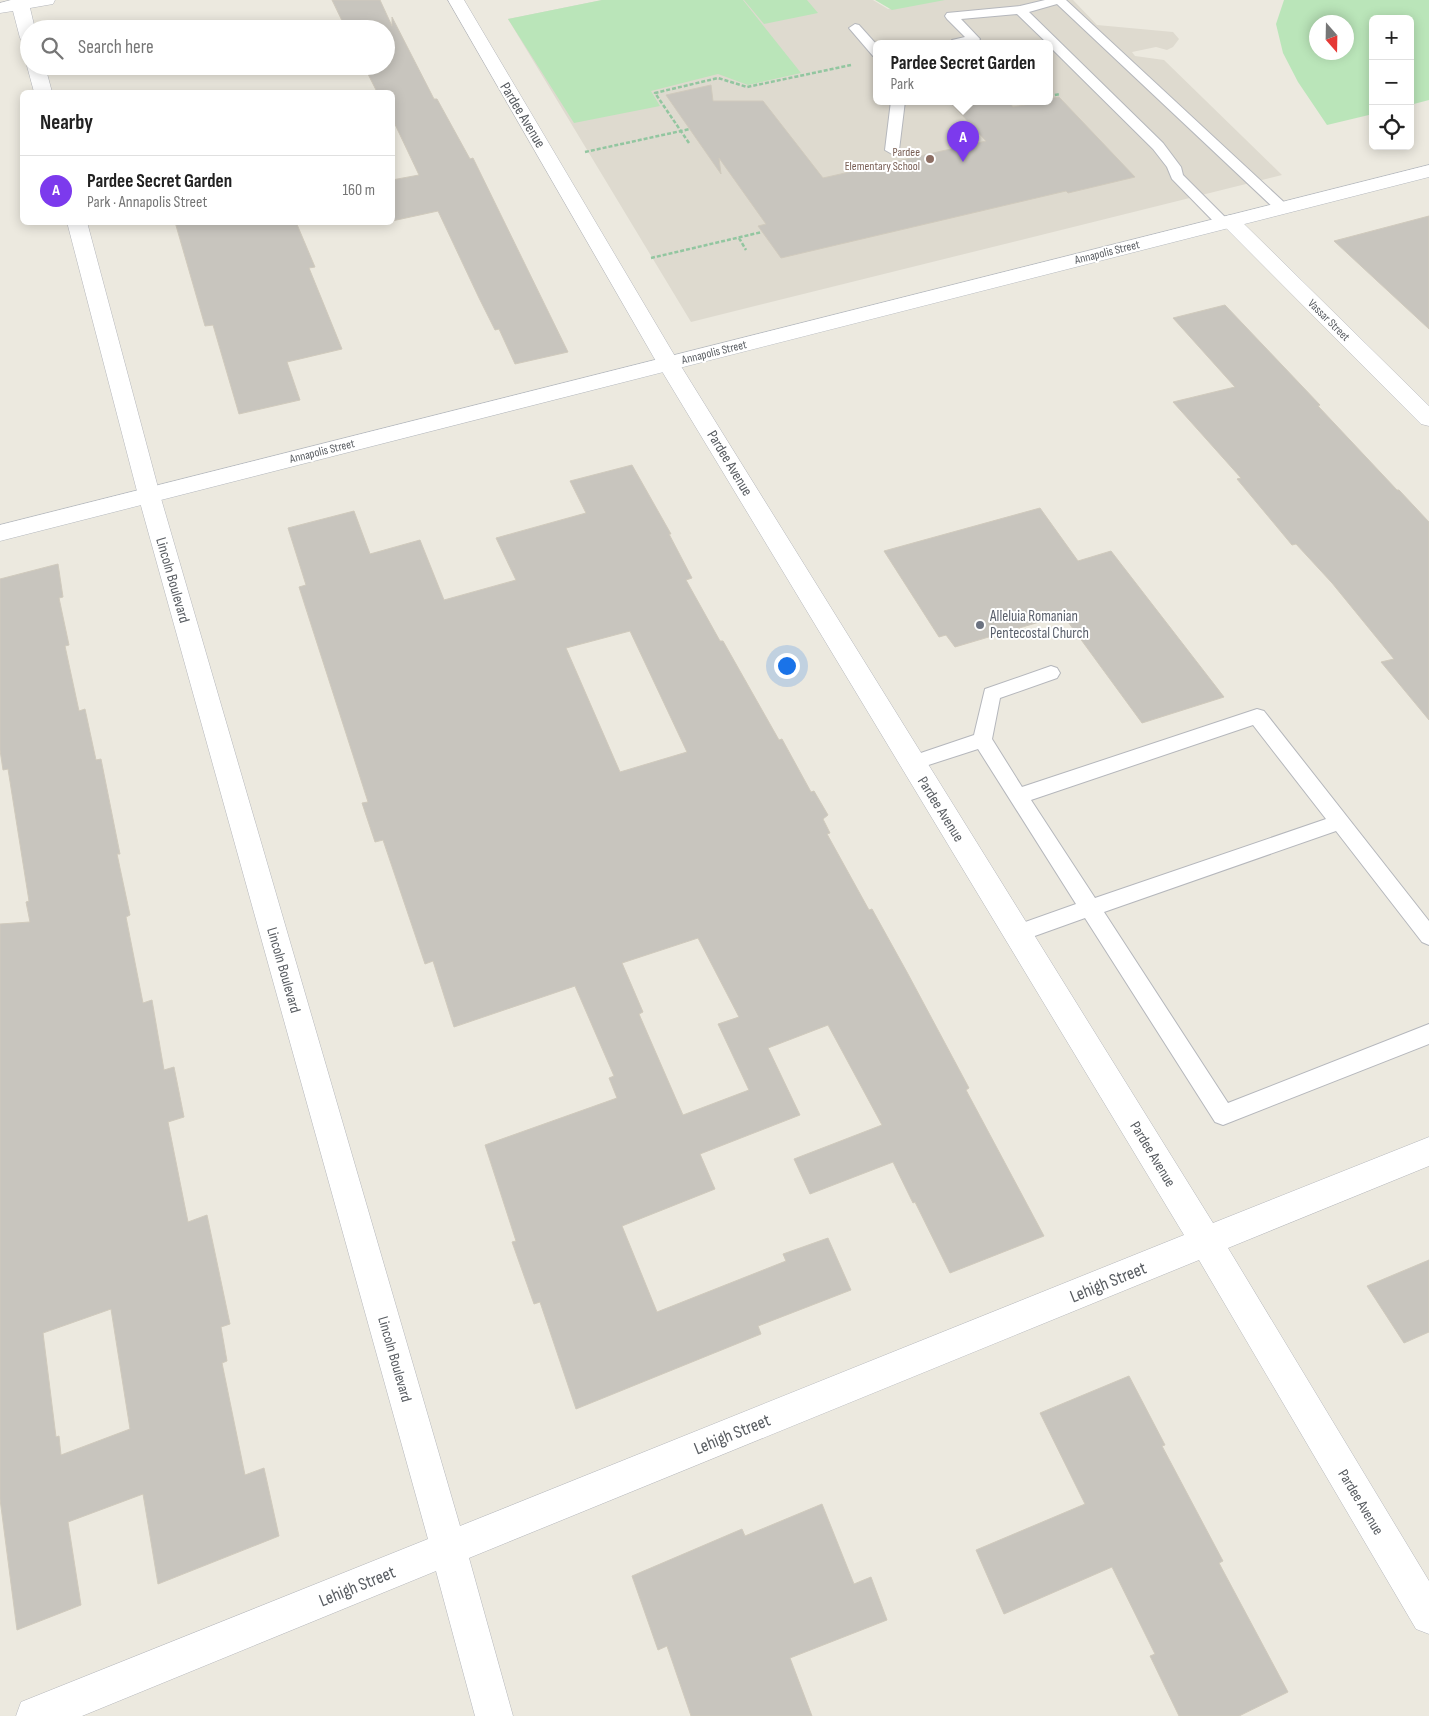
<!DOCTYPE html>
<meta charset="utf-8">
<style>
body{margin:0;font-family:"Sofia Sans Condensed",sans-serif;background:#f2f2f2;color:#222}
.controls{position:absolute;right:15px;top:15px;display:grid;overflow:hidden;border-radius:8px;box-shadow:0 2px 12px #0003}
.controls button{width:45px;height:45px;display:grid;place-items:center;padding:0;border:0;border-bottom:1px solid #e0e0e0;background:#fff;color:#222;font:25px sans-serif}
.compass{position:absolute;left:1309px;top:15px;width:45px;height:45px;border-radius:50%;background:#fff;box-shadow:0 2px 12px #0003;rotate:160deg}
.you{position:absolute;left:786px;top:665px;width:18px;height:18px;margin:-12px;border:4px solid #fff;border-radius:50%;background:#1a73e8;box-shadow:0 0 0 8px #1a73e833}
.badge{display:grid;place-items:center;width:32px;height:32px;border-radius:50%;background:#7c3aed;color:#fff;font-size:16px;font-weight:700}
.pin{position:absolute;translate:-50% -41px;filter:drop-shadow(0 1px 2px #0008)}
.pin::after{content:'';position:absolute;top:26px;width:18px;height:15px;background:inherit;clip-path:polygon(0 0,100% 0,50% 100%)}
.popup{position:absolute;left:873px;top:40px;width:180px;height:65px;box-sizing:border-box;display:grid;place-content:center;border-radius:8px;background:#fff;filter:drop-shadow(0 1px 4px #0005);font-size:16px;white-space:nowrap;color:#767676}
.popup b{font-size:19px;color:#222}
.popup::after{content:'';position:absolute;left:50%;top:100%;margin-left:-10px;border:10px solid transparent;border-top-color:#fff}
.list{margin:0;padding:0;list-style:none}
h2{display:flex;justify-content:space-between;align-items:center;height:65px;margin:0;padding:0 20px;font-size:21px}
h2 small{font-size:16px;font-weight:400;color:#767676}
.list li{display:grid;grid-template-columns:32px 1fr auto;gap:15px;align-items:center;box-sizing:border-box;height:70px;padding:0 20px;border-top:1px solid #e0e0e0}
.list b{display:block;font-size:19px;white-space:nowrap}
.list p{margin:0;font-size:16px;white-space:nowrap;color:#767676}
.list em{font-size:16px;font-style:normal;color:#767676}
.icon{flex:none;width:28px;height:28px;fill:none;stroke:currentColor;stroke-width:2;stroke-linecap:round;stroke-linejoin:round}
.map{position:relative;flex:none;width:1429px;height:1716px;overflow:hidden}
.search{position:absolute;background:#fff;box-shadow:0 2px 12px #0003;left:20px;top:20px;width:375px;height:55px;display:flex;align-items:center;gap:12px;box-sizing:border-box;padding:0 18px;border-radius:28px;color:#767676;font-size:19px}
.panel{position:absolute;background:#fff;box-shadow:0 2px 12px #0003;left:20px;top:90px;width:375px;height:135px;border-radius:8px}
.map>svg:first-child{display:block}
.education{fill:#dedacf;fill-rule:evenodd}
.green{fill:#bae5b9;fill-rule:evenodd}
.building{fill:#c8c5be;stroke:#d0cabd;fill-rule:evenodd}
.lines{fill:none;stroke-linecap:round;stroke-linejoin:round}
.lane-casing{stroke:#b5b7bc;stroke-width:2}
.street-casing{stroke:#b5b7bc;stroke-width:1}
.secondary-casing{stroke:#b5b9bf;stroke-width:1}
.path{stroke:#92c6a0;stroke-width:2.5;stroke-dasharray:4 2;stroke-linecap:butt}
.lane{fill:#fff;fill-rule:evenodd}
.street{fill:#fff;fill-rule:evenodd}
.secondary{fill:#fff;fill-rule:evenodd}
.education-dot{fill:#8d6e63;stroke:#fff;stroke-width:2}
.worship-dot{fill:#6b7280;stroke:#fff;stroke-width:2}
.labels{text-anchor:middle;stroke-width:4;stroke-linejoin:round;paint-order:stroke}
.far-education-label{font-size:12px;fill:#785e54;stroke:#fff;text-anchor:end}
.far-street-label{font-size:12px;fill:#585c61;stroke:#fff}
.street-label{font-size:15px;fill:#585c61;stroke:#fff}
.worship-label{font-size:15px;fill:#5b616d;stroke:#fff;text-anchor:start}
.near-street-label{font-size:18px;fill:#585c61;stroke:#fff}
</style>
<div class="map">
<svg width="1429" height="1716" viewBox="0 0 1429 1716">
<rect width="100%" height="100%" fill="#ece9df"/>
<path class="education" d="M602,0H873L888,9L939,0H1073L1097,25L1173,32L1179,39L1173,47L1167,50L1156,47L1132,52L1135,56L1164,60L1282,175L691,322L508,19ZM877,43H1049V101H877Z"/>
<path class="green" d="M602,0H743L801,73L748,85L718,74L651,91L660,106L574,123L508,19Z
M744,0H807L818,13L764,24Z
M875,0H945L892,10Z
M1284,0H1429V100L1410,105V19H1373V114L1327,125L1298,82L1283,53L1276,24ZM1346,22V52H1316V22Z"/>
<path class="building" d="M332,0H380L392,26V17L434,99H437L470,159L473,158L568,352L515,364L499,329L495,330L479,298L438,211L392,221V180L419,175L392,118V92H377L364,66H386V29H346Z
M711,85L713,101H763L823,178L986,141L949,101H1008L1013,107L1049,101V99L1059,97L1135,177L1068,193L1066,191L781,258L758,226L766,224L719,158L721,174L666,95Z
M1429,216V329L1334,241Z
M175,222H296L315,267L309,268L342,349L287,362L300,400L239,414L213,325L205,326Z
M1225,305L1320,405L1318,406L1397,490H1399L1429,522V720L1381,662L1394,659L1332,583L1296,544L1292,545L1237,479L1241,478L1173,402L1235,387L1173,318Z
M632,465L671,534H669L692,578L686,580L720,641H723L779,740L782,739L811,792L814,791L828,815L823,819L830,833L827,834L869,910L872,909L908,974L969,1088L966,1090L1044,1236L950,1273L915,1202L913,1203L893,1162L810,1194L794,1159L882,1125L828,1025L768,1048L800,1115L700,1154L715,1189L622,1226L657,1312L786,1261L783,1254L828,1238L851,1290L758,1326L761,1334L576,1409L540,1302L534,1304L512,1242L516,1241L485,1145L617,1098L609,1078L614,1076L575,986L454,1027L433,961L425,964L383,840L375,842L362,803L368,802L299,587L306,585L288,528L354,511L370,554L420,540L444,600L516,580L496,538L586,513L570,481ZM630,631L687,752L620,772L566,648ZM698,938L739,1017L718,1024L749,1090L683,1115L639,1014L643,1012L622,963Z
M1040,508L1078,561L1111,551L1224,697L1142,723L1063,615L955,647L946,635L939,637L884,551Z
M58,564L63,597L59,598L69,645L65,646L79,711L85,709L96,760L101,759L120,854H117L130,915L126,917L143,1003L152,1000L164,1070L174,1067L184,1117L168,1122L188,1222L207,1215L230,1324L221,1327L227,1361L222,1363L245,1475L264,1468L279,1536L158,1584L143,1494L68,1522L81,1605L17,1630L0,1499V924L30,922L26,902L29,901L8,769L3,770L0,750V579ZM111,1309L130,1429L61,1455L59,1436L56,1437L43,1333Z
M1429,1260V1332L1404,1343L1367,1286Z
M1129,1376L1165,1445L1162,1446L1223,1561L1219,1563L1288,1692L1239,1716H1179L1150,1656L1155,1654L1112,1567L1004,1614L976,1550L1085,1504L1040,1413Z
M822,1504L854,1584L871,1577L887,1620L790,1658L812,1716H691L667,1646L658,1650L632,1576L742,1529L745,1536Z"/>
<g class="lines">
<g class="lane-casing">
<path id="lane" d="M1045,0H1066L1287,205L1289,208L1287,211H1277L1057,4L1029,12L1163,143L1181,167L1183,175L1228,220L1230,223L1228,226H1218L1172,179L1167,167L1153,149L1049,46V43H1047L1017,14L961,19L980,39L978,42L950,43L952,40L965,37L947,19L945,16L947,13L1020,6Z
M855,24L859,25L877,45V57L873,56L849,28Z
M891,101H905L899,150L892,154L885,150Z
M1051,666L1057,668L1060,673L1057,678L1000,698L992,739L1022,787L1257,709L1264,711L1429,921V945L1422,942L1336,831L1104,912L1228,1103L1429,1024V1044L1223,1125L1215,1122L1085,918L1018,942L1011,939L1008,933L1011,927L1076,904L978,749L913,770L906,768L903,763L906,758L974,735L985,689ZM1253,725L1326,819L1095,898L1031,800Z"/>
</g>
<g class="street-casing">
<path id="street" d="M11,0H55L53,4L30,8L35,29H29V43L23,42L20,38L13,11L0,13V3Z
M448,0H464L679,363L1213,1223L1429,1137V1166L1228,1248L1429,1581V1634L1416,1629L1199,1260L469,1558L513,1716H475L436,1571L82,1716H16L21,1702L428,1539L138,495L67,222H87L160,495L460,1526L1184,1235L657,363Z
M29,64V66H45L52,92H34L27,66Z
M1230,215L1237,217L1429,406V426L1421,424L1223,225L1220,221L1223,217Z"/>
</g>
<g class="secondary-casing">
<path id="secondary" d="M1429,165V177L0,541V525Z"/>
</g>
<path class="path" d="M1049,96L1060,94
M1011,101L1014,104L1027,101
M689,143L655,93L718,78L747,87L851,65
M585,152L690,129
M739,238L746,250
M651,258L762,232"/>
<use href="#lane" class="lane"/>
<use href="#street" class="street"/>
<use href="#secondary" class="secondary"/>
</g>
<circle class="education-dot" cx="930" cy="159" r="5"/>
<circle class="worship-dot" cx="980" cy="625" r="5"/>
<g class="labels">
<g class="far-education-label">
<text x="920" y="156">Pardee<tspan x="920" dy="14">Elementary School</tspan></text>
</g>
<g class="far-street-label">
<text transform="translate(1107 252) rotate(-14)" y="4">Annapolis Street</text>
<text transform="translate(1329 320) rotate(45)" y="4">Vassar Street</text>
<text transform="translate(714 352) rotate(-14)" y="4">Annapolis Street</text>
<text transform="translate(322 451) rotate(-14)" y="4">Annapolis Street</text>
</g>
<g class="street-label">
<text transform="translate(523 115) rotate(59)" y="5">Pardee Avenue</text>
<text transform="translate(730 463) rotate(59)" y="5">Pardee Avenue</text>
<text transform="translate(173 580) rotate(74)" y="5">Lincoln Boulevard</text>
<text transform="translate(941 809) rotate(58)" y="5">Pardee Avenue</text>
<text transform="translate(284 970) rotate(74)" y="5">Lincoln Boulevard</text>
<text transform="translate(1153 1154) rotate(59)" y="5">Pardee Avenue</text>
<text transform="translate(395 1359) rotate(74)" y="5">Lincoln Boulevard</text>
<text transform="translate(1361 1502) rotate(59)" y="5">Pardee Avenue</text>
</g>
<g class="worship-label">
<text x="990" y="621">Alleluia Romanian<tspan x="990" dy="17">Pentecostal Church</tspan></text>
</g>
<g class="near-street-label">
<text transform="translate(1108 1282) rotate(-22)" y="6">Lehigh Street</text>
<text transform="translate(732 1434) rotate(-22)" y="6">Lehigh Street</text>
<text transform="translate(357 1586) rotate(-22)" y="6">Lehigh Street</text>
</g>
</g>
</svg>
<div class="controls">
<button>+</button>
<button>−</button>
<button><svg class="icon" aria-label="locate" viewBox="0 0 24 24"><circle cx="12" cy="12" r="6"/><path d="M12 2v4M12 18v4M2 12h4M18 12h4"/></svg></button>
</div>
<svg class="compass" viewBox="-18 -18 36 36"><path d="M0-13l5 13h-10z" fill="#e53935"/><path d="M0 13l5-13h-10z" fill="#767676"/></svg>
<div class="you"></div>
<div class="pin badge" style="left:963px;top:162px">A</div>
<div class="popup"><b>Pardee Secret Garden</b>Park</div>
<div class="search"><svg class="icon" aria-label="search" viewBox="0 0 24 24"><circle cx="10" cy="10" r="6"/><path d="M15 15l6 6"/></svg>Search here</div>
<section class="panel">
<h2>Nearby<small></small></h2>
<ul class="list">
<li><span class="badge">A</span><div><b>Pardee Secret Garden</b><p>Park · Annapolis Street</p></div><em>160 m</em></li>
</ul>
</section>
</div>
